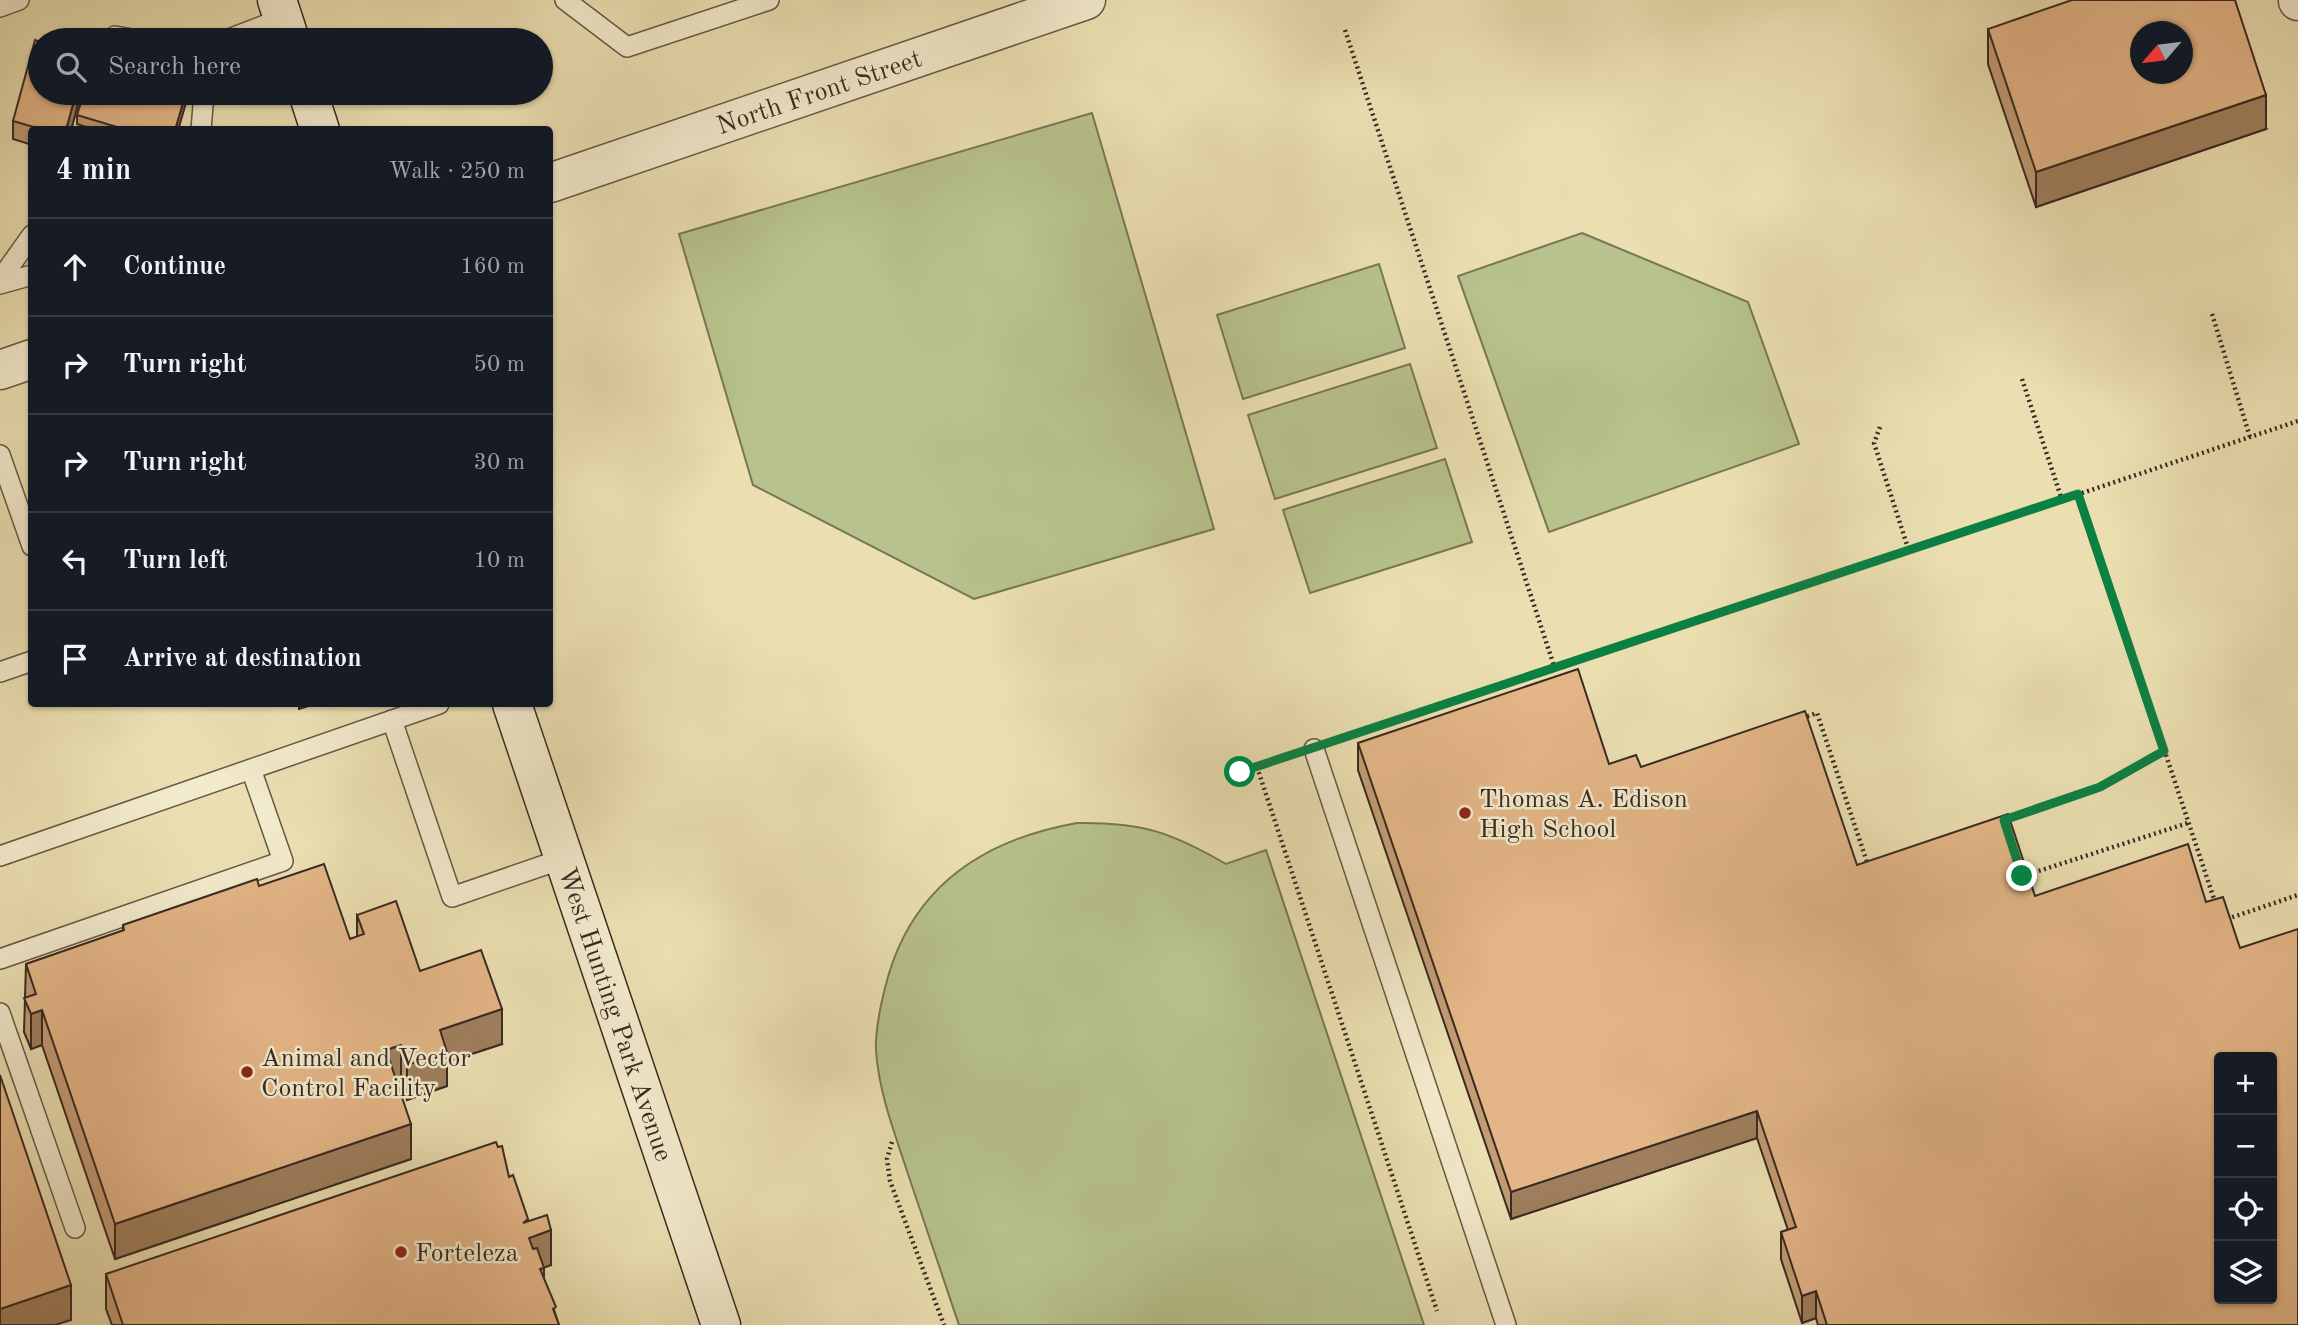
<!DOCTYPE html>
<meta charset="utf-8">
<style>
body{margin:0;font-family:"Old Standard TT",serif;background:#20242c;color:#f1f3f6}
.controls{position:absolute;right:21px;bottom:21px;display:grid;overflow:hidden;border-radius:7px;box-shadow:0 2px 5px #0004}
.controls button{width:63px;height:63px;display:grid;place-items:center;padding:0;border:0;border-bottom:2px solid #363941;background:#171b24;color:#f1f3f6;font:35px sans-serif}
.compass{position:absolute;left:2130px;top:21px;width:63px;height:63px;border-radius:50%;background:#171b24;box-shadow:0 2px 5px #0004;rotate:242deg}
.stop{position:absolute;width:21px;height:21px;margin:-16px;border:5px solid #0b8043;border-radius:50%;background:#fff}
.stop.end{background:#0b8043;border-color:#fff;box-shadow:0 2px 7px #0008}
.list{margin:0;padding:0;list-style:none}
h2{display:flex;justify-content:space-between;align-items:center;height:91px;margin:0;padding:0 28px;font-size:30px}
h2 small{font-size:23px;font-weight:400;color:#9ea1a6}
.list li{display:grid;grid-template-columns:46px 1fr auto;gap:21px;align-items:center;box-sizing:border-box;height:98px;padding:0 28px;border-top:2px solid #363941}
.list b{display:block;font-size:26px;white-space:nowrap}
.list em{font-size:23px;font-style:normal;color:#9ea1a6}
.icon{flex:none;width:38px;height:38px;fill:none;stroke:currentColor;stroke-width:2;stroke-linecap:round;stroke-linejoin:round}
.map{position:relative;flex:none;width:2298px;height:1325px;overflow:hidden}
.search{position:absolute;background:#171b24;box-shadow:0 2px 5px #0004;left:28px;top:28px;width:525px;height:77px;display:flex;align-items:center;gap:18px;box-sizing:border-box;padding:0 24px;border-radius:38px;color:#9ea1a6;font-size:26px}
.panel{position:absolute;background:#171b24;box-shadow:0 2px 5px #0004;left:28px;top:126px;width:525px;height:581px;border-radius:7px}
.map>svg:first-child{display:block}
.green{fill:#b7c28c;stroke:#787658;stroke-width:2}
.lines{fill:none;stroke-linecap:round;stroke-linejoin:round}
.service-casing{stroke:#655746;stroke-width:22}
.tertiary-casing{stroke:#655746;stroke-width:41}
.secondary-casing{stroke:#382a23;stroke-width:41}
.path{stroke:#382a23;stroke-width:4.5;stroke-dasharray:2 3.5;stroke-linecap:butt}
.service{stroke:#f2eacc;stroke-width:19}
.tertiary{stroke:#f2eacc;stroke-width:38}
.secondary{stroke:#f2eacc;stroke-width:38}
.wall{fill:#c39c74;stroke:#382a23;stroke-width:2}
.shaded-wall{fill:#9f7f5e;stroke:#382a23;stroke-width:2}
.building{fill:#e3b587;stroke:#382a23;stroke-width:2;fill-rule:evenodd}
.route{stroke:#0b8043;stroke-width:9}
.poi-dot{fill:#8f2418;stroke:#f2eacc;stroke-width:2.5}
.labels{text-anchor:middle;stroke-width:5;stroke-linejoin:round;paint-order:stroke}
.street-label{font-size:26px;fill:#382a23;stroke:#f2eacc}
.poi-label{font-size:26px;fill:#382a23;stroke:#f2eacc;text-anchor:start}
</style>
<div class="map">
<svg width="2298" height="1325" viewBox="0 0 2298 1325">
<rect width="100%" height="100%" fill="#ebdfb1"/>
<filter id="stains"><feTurbulence type="fractalNoise" baseFrequency=".00286" numOctaves="4"/><feColorMatrix values="0 0 0 0 .2 0 0 0 0 .09 0 0 0 0 .02 0 0 0 .5 -.17"/></filter>
<radialGradient id="worn" r=".72"><stop offset=".6" stop-color="#630" stop-opacity="0"/><stop offset="1" stop-color="#630" stop-opacity=".3"/></radialGradient>
<path class="green" d="M1092,113L1214,529L974,599L753,485L679,234Z
M1582,233L1748,302L1799,444L1549,532L1458,276Z
M1379,264L1405,348L1243,399L1217,315Z
M1410,364L1437,448L1275,499L1248,415Z
M1445,459L1472,542L1310,593L1283,510Z
M1077,823C1141,822 1171,832 1226,864L1266,850L1424,1325H959C942,1275 925,1224 908,1174C895,1134 879,1093 876,1051C875,1030 880,1008 885,988C909,889 981,840 1077,823Z"/>
<g class="lines">
<g class="service-casing">
<path id="service" d="M565,0L627,47L769,0
M0,7L19,0
M113,40L115,36L138,40
M226,40L283,18
M201,130L204,93
M0,280L32,235
M0,284L32,275
M0,455L32,546
M0,672L32,661
M392,720L452,897L565,858
M1314,749L1506,1325
M0,856L439,704
M0,959L283,861L251,769
M0,1013L75,1228"/>
</g>
<g class="tertiary-casing">
<g id="tertiary">
<path d="M2298,0V1"/>
<path id="s1" d="M550,183L1086,0"/>
<path d="M0,370L32,359"/>
</g>
</g>
<g class="secondary-casing">
<g id="secondary">
<path d="M277,0L290,40"/>
<path d="M308,93L320,130"/>
<path id="s2" d="M512,704L721,1325"/>
</g>
</g>
<path class="path" d="M1345,30L1555,669
M2212,314L2250,437
M2022,379L2062,500
M1880,427L1874,443L1909,551
M2079,494L2216,905
M1802,718L1817,713L1868,865
M1341,740L2298,421
M1257,767L1437,1311
M1240,772L1289,757
M2006,820L2100,787L2164,751
M2023,876L2188,823
M2227,919L2298,895
M892,1142L887,1159L890,1181L944,1325"/>
<use href="#service" class="service"/>
<use href="#tertiary" class="tertiary"/>
<use href="#secondary" class="secondary"/>
</g>
<path class="wall" d="M1988,29L2266,129L2036,207L1988,64Z
M40,93H81L71,130H32V145L13,139V121Z
M188,93L178,130H95L77,124V115Z
M1358,743L1641,767L1857,865L2035,896L2298,1325H1818L1816,1318L1802,1323L1781,1259V1232L1788,1230L1757,1138L1511,1219L1358,770Z
M259,886L350,939L357,937V915L502,1044L447,1062V1086L407,1100L401,1080L397,1081L411,1159L115,1259L42,1045L31,1049L24,1032L26,964L123,931V925Z
M509,1177L528,1221L551,1265L544,1267V1279L559,1325H112L106,1309V1274Z"/>
<path class="shaded-wall" d="M76,93H81L71,130H66Z
M186,93H188V96L178,130H175Z
M2266,95V129L2036,207V172Z
M299,704H315L299,709Z
M502,1009V1044L447,1062V1086L407,1100V1065L440,1030Z
M42,1010V1045L31,1049V1014Z
M401,1045V1080L386,1085V1050Z
M1757,1111V1138L1511,1219V1192Z
M411,1124V1159L115,1259V1224Z
M551,1230V1265L529,1273V1238Z
M71,1285V1320L55,1325H0V1309Z
M1816,1291V1318L1802,1323V1296Z"/>
<path class="building" d="M2072,0H2235L2266,95L2036,172L1988,29ZM2140,32H2182V74H2140Z
M35,40L40,42V93H76L66,130H44L13,121Z
M84,93H186L175,130H127L77,115Z
M1578,669L1609,764L1636,755L1641,767L1805,711L1857,865L2008,814L2035,896L2188,844L2206,902L2223,897L2240,948L2298,929V1325H1827L1816,1291L1802,1296L1781,1232L1796,1227L1757,1111L1511,1192L1358,743ZM2219,1057H2272V1299H2219Z
M324,864L350,939L364,934L357,915L396,901L420,971L481,950L502,1009L440,1030L447,1052L407,1065L401,1045L386,1050L411,1124L115,1224L42,1010L31,1014L24,998L36,994L26,964L124,930L123,925L257,879L259,886Z
M0,1075L71,1285L0,1309Z
M496,1142L498,1147L502,1146L509,1177L513,1175L528,1219L523,1223L547,1215L551,1230L529,1238L533,1249L537,1248L544,1268L540,1269L556,1307L553,1309L559,1325H123L106,1274Z"/>
<g class="lines">
<path class="route" d="M1240,772L2078,494L2164,751L2100,787L2004,820L2022,876"/>
</g>
<g class="poi-dot">
<circle cx="1465" cy="813" r="7"/>
<circle cx="247" cy="1072" r="7"/>
<circle cx="401" cy="1252" r="7"/>
</g>
<g class="labels">
<g class="street-label">
<text dy="9" stroke="none"><textPath href="#s1" startOffset="284">North Front Street</textPath></text>
<text dy="9" stroke="none"><textPath href="#s2" startOffset="327">West Hunting Park Avenue</textPath></text>
</g>
<g class="poi-label">
<text x="1479" y="807">Thomas A. Edison<tspan x="1479" dy="30">High School</tspan></text>
<text x="261" y="1066">Animal and Vector<tspan x="261" dy="30">Control Facility</tspan></text>
<text x="415" y="1261">Forteleza</text>
</g>
</g>
<rect width="100%" height="100%" filter="url(#stains)"/>
<rect width="100%" height="100%" fill="url(#worn)"/>
</svg>
<div class="controls">
<button>+</button>
<button>−</button>
<button><svg class="icon" aria-label="locate" viewBox="0 0 24 24"><circle cx="12" cy="12" r="6"/><path d="M12 2v4M12 18v4M2 12h4M18 12h4"/></svg></button>
<button><svg class="icon" aria-label="layers" viewBox="0 0 24 24"><path d="M12 4l9 5-9 5-9-5zM3 14l9 5 9-5"/></svg></button>
</div>
<svg class="compass" viewBox="-18 -18 36 36"><path d="M0-13l5 13h-10z" fill="#e53935"/><path d="M0 13l5-13h-10z" fill="#9ea1a6"/></svg>
<div class="stop" style="left:1240px;top:772px"></div>
<div class="stop end" style="left:2022px;top:876px"></div>
<div class="search"><svg class="icon" aria-label="search" viewBox="0 0 24 24"><circle cx="10" cy="10" r="6"/><path d="M15 15l6 6"/></svg>Search here</div>
<section class="panel">
<h2>4 min<small>Walk · 250 m</small></h2>
<ul class="list">
<li><svg class="icon" aria-label="ahead" viewBox="0 0 24 24"><path d="M12 20V5M6 11l6-6 6 6"/></svg><div><b>Continue</b></div><em>160 m</em></li>
<li><svg class="icon" aria-label="right" viewBox="0 0 24 24"><path d="M7 20v-9h11M14 6l5 5-5 5"/></svg><div><b>Turn right</b></div><em>50 m</em></li>
<li><svg class="icon" aria-label="right" viewBox="0 0 24 24"><path d="M7 20v-9h11M14 6l5 5-5 5"/></svg><div><b>Turn right</b></div><em>30 m</em></li>
<li><svg class="icon" aria-label="left" viewBox="0 0 24 24"><path d="M17 20v-9H6M10 6l-5 5 5 5"/></svg><div><b>Turn left</b></div><em>10 m</em></li>
<li><svg class="icon" aria-label="arrive" viewBox="0 0 24 24"><path d="M6 21V4h12l-3 4 3 4H6"/></svg><div><b>Arrive at destination</b></div></li>
</ul>
</section>
</div>
